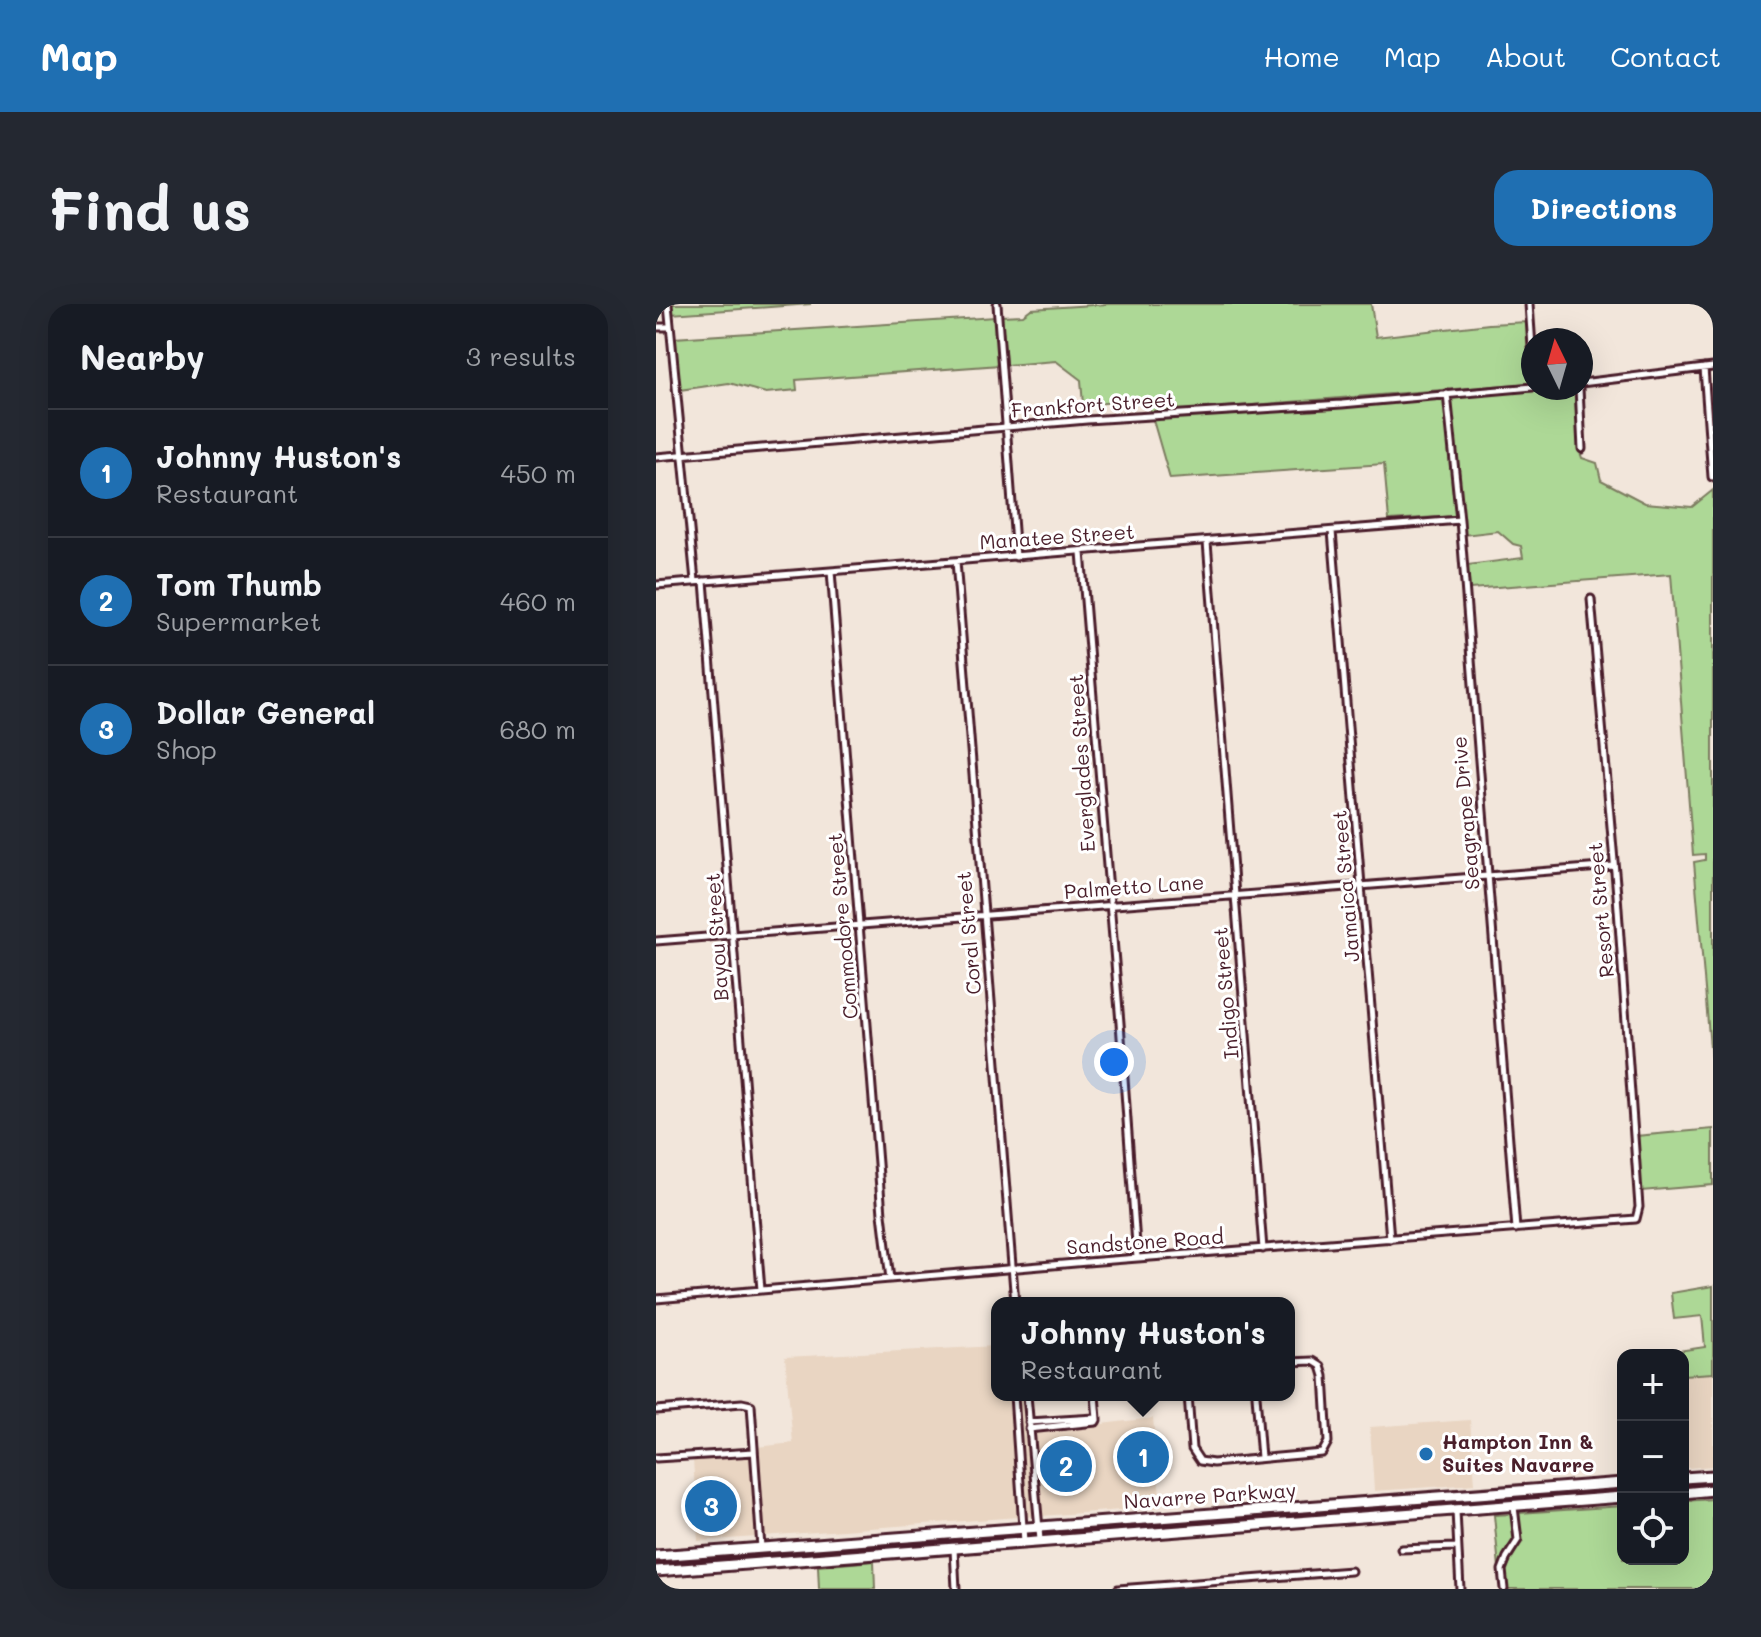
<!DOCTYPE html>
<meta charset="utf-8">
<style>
body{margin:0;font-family:Mali,sans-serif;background:#242831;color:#f1f3f6}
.controls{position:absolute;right:24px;bottom:24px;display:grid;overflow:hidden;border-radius:16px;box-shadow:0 8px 32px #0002}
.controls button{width:72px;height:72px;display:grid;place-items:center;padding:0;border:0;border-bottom:2px solid #363941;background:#171b24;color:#f1f3f6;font:40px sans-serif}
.compass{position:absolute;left:865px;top:24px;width:72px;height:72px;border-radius:50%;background:#171b24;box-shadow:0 8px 32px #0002;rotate:355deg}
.you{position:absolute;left:458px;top:758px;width:28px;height:28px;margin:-20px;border:6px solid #fff;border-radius:50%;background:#1a73e8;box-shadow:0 0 0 12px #1a73e833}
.badge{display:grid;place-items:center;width:52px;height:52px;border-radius:50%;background:#1f6fb2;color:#fff;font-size:26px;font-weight:700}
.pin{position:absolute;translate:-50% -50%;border:4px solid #fff;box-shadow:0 2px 8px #0006}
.popup{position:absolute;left:335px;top:993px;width:304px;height:104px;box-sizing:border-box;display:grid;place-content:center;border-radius:16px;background:#171b24;filter:drop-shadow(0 2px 6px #0005);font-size:26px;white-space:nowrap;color:#9ea1a6}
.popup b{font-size:30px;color:#f1f3f6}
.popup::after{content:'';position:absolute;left:50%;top:100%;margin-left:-16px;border:16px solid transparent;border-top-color:#171b24}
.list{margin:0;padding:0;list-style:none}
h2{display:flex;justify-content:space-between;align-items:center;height:104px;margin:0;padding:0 32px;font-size:34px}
h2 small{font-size:26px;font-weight:400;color:#9ea1a6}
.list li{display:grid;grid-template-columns:52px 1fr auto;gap:24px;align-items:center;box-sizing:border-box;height:128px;padding:0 32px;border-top:2px solid #363941}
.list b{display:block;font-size:30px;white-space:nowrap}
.list p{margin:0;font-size:26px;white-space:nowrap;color:#9ea1a6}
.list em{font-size:26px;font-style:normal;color:#9ea1a6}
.icon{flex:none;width:44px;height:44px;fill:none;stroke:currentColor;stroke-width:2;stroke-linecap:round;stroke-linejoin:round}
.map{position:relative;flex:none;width:1057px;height:1285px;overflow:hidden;border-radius:24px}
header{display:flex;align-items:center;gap:48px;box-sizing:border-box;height:112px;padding:0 40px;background:#1f6fb2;color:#fff}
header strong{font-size:38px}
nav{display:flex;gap:44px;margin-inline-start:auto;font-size:28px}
.intro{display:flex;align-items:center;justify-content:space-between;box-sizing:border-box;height:192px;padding:0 48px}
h1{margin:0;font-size:56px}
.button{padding:20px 36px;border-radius:24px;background:#1f6fb2;color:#fff;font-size:28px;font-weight:700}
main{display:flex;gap:48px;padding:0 48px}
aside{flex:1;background:#171b24;border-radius:24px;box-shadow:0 8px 32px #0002}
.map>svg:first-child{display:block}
.built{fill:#e9d5c2}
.green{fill:#add896;stroke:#7c7c60;stroke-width:2}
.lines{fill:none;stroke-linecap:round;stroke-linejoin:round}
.minor-casing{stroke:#4a1f2b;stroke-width:11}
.trunk-casing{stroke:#4a1f2b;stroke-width:15}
.minor{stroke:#fff;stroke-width:5}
.trunk{stroke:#fff;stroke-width:9}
.poi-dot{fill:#1f6fb2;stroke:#fff;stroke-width:3}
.labels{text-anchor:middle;stroke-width:6;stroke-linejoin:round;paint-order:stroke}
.street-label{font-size:20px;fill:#4a1f2b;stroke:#fff}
.poi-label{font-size:20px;font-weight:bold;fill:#4a1f2b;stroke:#fff;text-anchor:start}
</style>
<header>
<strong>Map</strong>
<nav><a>Home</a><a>Map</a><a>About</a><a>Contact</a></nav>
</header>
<div class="intro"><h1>Find us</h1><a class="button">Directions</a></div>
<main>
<aside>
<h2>Nearby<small>3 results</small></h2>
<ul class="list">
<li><span class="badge">1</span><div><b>Johnny Huston's</b><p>Restaurant</p></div><em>450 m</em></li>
<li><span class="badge">2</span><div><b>Tom Thumb</b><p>Supermarket</p></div><em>460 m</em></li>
<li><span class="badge">3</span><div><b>Dollar General</b><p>Shop</p></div><em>680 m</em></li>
</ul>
</aside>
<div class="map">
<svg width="1057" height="1285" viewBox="0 0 1057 1285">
<rect width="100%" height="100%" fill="#f2e6db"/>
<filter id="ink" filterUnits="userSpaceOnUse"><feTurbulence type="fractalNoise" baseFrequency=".0125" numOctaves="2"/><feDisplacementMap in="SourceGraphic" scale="16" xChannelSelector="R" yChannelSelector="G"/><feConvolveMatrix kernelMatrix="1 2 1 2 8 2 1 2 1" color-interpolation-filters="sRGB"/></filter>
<g filter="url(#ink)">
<path class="built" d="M341,1042V1091H355L362,1213L107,1232L101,1143L137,1139L129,1053Z
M1057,1069V1162L1031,1164L1027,1071Z
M361,1091H368L379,1212L368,1213Z
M497,1114L505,1203L385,1212L376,1128Z
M814,1116L819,1180L718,1187L714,1123Z
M96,1151L101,1233L42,1237L37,1155Z"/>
<path class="green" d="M15,0H155L15,10Z
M452,0H715L720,33L833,20L871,18L875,79L495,109L493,102L471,97L427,101L425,76L400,57L350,61L345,12L367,11L375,5Z
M339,13L344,61L140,76L141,86L110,89L73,79L23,86L18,34Z
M903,84H919L924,148L926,154L941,159L945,176L989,199L1036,203L1057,186V778L1038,558L1049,556V550L1037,551L1015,270L814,285L811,261L867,254L865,242L857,240L842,227L808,231L794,94Z
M788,94L800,212L733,216L728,160L514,175L497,116Z
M1057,825V881L985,887L980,832Z
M1057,982V1069L1027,1071V1051H1023L1022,1047L1049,1043L1046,1012L1018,1015L1015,989Z
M1057,1195V1285H851L850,1266L865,1236L863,1209L967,1202V1255H1027V1197Z
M857,1210L859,1236C846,1253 844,1265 845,1285L838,1211Z
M218,1257L219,1285H163L162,1262Z"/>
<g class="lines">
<g class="minor-casing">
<path id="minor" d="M12,0L39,277
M341,0L360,253
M873,0L877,57
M0,23H13
M1048,64L1056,173
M925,79L1057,63
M923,84L926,145
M791,90L804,216L860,925
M0,153L431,116L686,100L877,83
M676,227L734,935
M551,238L607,945
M425,248L464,719L481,954
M300,257L359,999
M175,267L226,910L234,975
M48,277L105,986
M0,281L804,216
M0,637L958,562
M0,995L431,958L980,915L983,903L961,591L935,295
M358,1091L368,1238
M371,1091L384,1236
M439,1091L441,1115
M532,1091L536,1145L544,1157L557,1159L666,1149L672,1138L668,1072L665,1062L657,1057L633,1058
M600,1091L605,1154
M0,1106L86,1099L95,1101L105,1244
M373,1118L439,1114L441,1116
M373,1125L440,1118L441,1116
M0,1154L98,1148
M800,1207L804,1285
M298,1245L300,1285
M745,1245L800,1243
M462,1285L695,1267
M848,1285L846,1266L851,1253L862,1236L858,1203"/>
</g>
<g class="trunk-casing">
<path id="trunk" d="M1027,1174L1057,1172
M1027,1189L1057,1186
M0,1252L967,1179
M0,1267L967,1193"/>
</g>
<use href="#minor" class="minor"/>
<use href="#trunk" class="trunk"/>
</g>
</g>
<circle class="poi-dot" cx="770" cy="1150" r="8"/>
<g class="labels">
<g class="street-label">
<text transform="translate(437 101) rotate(-4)" y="7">Frankfort Street</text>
<text transform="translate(401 233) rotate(-4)" y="7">Manatee Street</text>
<text transform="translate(426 459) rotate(-94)" y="7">Everglades Street</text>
<text transform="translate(810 509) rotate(-95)" y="7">Seagrape Drive</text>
<text transform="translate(690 582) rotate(-95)" y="7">Jamaica Street</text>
<text transform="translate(478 583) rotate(-4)" y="7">Palmetto Lane</text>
<text transform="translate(945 606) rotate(-95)" y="7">Resort Street</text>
<text transform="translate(187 622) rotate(-95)" y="7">Commodore Street</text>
<text transform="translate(313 629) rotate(-95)" y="7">Coral Street</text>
<text transform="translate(61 633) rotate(-94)" y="7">Bayou Street</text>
<text transform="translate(570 689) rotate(-95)" y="7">Indigo Street</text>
<text transform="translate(489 938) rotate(-4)" y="7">Sandstone Road</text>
<text transform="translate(554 1192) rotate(-4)" y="7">Navarre Parkway</text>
</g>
<g class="poi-label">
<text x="786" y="1145">Hampton Inn &amp;<tspan x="786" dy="23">Suites Navarre</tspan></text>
</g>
</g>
</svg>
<div class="controls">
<button>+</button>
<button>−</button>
<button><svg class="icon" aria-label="locate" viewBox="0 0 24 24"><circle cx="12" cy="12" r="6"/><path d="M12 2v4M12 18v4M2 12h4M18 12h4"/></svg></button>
</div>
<svg class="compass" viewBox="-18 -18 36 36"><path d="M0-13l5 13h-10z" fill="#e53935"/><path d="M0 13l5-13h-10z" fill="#9ea1a6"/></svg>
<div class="you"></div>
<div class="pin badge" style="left:487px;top:1153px">1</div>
<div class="popup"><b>Johnny Huston's</b>Restaurant</div>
<div class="pin badge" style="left:410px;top:1162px">2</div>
<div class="pin badge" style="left:55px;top:1202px">3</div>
</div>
</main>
